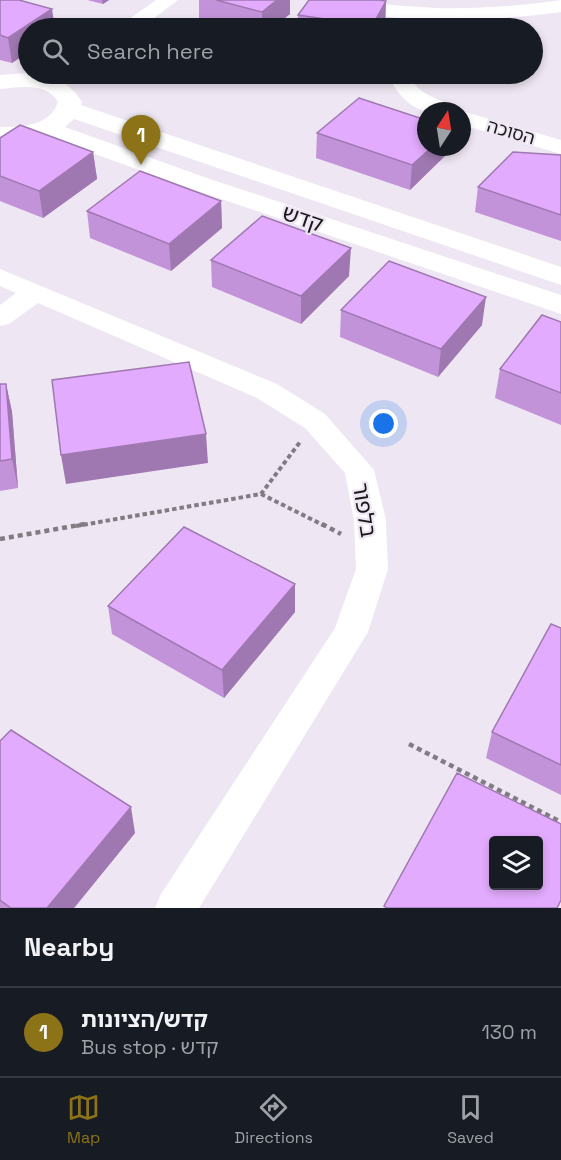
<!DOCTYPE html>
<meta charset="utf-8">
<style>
body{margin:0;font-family:"Space Grotesk","Noto Sans Hebrew",sans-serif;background:#20242c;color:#f1f3f6}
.controls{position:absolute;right:18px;bottom:18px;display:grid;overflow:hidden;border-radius:6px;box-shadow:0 3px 9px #0003}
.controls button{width:54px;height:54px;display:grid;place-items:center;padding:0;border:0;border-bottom:2px solid #363941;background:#171b24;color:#f1f3f6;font:30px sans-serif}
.compass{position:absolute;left:417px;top:102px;width:54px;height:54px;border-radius:50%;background:#171b24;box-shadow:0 3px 9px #0003;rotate:12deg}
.you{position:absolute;left:384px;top:424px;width:21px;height:21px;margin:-15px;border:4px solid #fff;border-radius:50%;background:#1a73e8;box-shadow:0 0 0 9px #1a73e833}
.badge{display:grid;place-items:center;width:39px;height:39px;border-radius:50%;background:#8c7317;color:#fff;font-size:20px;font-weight:700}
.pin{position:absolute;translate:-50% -50px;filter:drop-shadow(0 2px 3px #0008)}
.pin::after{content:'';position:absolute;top:32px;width:21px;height:18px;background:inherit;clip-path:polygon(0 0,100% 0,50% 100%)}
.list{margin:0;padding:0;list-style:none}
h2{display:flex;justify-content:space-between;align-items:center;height:78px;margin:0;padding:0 24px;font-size:26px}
h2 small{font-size:20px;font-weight:400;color:#9ea1a6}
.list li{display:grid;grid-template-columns:39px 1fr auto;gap:18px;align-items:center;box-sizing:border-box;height:90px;padding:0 24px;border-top:2px solid #363941}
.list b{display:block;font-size:22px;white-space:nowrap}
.list p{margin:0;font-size:20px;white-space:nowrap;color:#9ea1a6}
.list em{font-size:20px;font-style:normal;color:#9ea1a6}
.icon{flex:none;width:33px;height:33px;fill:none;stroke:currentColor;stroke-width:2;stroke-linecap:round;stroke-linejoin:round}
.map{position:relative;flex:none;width:561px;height:908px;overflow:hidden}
.search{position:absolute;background:#171b24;box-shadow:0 3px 9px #0003;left:18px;right:18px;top:18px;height:66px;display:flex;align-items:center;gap:15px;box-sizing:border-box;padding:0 21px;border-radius:33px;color:#9ea1a6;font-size:22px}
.sheet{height:168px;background:#171b24}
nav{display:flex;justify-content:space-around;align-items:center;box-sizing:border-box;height:84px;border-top:2px solid #363941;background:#171b24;font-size:16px;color:#9ea1a6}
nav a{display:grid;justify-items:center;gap:3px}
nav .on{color:#8c7317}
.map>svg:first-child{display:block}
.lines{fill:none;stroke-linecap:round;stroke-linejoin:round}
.path-far1{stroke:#817c83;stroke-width:4;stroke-dasharray:4.5 3;stroke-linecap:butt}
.path{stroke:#817c83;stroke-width:4.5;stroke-dasharray:5 4;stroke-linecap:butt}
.street{fill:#fff;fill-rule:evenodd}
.secondary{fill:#fff;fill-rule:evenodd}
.wall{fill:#c393da}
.shaded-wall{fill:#9f78b1}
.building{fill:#e3abfd;stroke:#9f78b1;stroke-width:1.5;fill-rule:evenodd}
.labels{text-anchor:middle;stroke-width:4.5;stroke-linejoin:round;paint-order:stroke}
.far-street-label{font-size:18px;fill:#1b181c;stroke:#eee6f2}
.street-label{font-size:22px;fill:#1b181c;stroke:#eee6f2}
</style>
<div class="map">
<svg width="561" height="908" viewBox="0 0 561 908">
<rect width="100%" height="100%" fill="#eee6f2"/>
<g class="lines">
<path class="path-far1" d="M261,494L325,526
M76,526L261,494L300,442"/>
<path class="path" d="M322,524L341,534
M0,539L85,524
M409,744L561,822"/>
<path class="street" d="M156,0H178L141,28H120L122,24Z
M308,0C351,0 393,6 437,8C478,9 520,6 561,0V12C479,23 391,24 310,4Z
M54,74H77C70,85 57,92 45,88L41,84Z
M388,74H408C421,101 445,96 455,111C446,111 433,113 426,111C408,108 394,89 388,74Z
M462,111L561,140V154L462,125Z
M0,269L277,384L325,414L374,470L386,520L388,569L368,632L199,908H155L161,894L335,628L356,569L354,520L345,473L305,428L257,398L38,303L9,324L0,326V305L16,293L0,286Z"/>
<path class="secondary" d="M28,73C52,75 69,81 82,102L81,105L561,267V285L74,119L65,127L207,178L561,295V314L189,188L45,136L20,141H0V127C22,127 50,126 58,102C47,82 19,87 0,89V75Z"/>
</g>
<path class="wall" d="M0,0L28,28V52L12,63L0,60Z
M87,0H109L103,4Z
M199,0H290V14L272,28H231L199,20Z
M386,1L385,26L383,28H298V15Z
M317,133L426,147H450L449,152L410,190L316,158Z
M0,138L93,152L97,179L43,218L0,201Z
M561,155V241L475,212L478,187Z
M221,201L222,228L171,271L90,238L87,211Z
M211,260L349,276L301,324L212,287Z
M341,310L482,325L438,377L340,337Z
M561,322V425L495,398L500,369Z
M0,384H6L12,412L18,488L0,491Z
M108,606L295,612L224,698L112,634Z
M561,628V795L486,758L492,732Z
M0,741L135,833L74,908H0Z"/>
<path class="shaded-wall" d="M102,0H109L103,4Z
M277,0H290V14L272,28H262V12Z
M386,1L385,26L383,28H371L372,26Z
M52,9L55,28H28V52L12,63L8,38Z
M432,147H450L449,152L410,190L412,165Z
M93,152L97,179L43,218L39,191Z
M221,201L222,228L171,271L169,244Z
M351,248L349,276L301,324V296Z
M486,297L482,325L438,377L441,349Z
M6,384L12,412L18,488L12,459Z
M206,434L208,463L66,484L61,455Z
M295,584V612L224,698L222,670Z
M131,807L135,833L74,908H47Z"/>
<path class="building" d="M0,0H19L52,9L8,38L0,35Z
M216,0H277L262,12Z
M309,0H379L386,1L372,26L298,15Z
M359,98L426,120V147H432L412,165L317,133Z
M20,125L93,152L39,191L0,176V138Z
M513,152L561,155V215L478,187Z
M140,171L221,201L169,244L87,211Z
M262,216L351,248L301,296L211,260Z
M389,261L486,297L441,349L341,310Z
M542,315L561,322V393L500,369Z
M189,362L206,434L61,455L52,380Z
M0,384H6L12,459L0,461Z
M184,527L295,584L222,670L108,606Z
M551,624L561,628V765L492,732Z
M11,730L131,807L47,908H11L0,900V741Z
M457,773L561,824V900L557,908H387L384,906ZM494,840H538V885H494Z"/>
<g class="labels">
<g class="far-street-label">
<text transform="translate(511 132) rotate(16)" y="6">הסוכה</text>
</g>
<g class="street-label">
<text transform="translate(303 218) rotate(19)" y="8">קדש</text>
<text transform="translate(365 510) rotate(81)" y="8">בלפור</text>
</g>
</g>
</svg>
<div class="controls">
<button><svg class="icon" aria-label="layers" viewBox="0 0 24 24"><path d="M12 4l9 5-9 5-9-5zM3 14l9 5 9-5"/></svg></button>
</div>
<svg class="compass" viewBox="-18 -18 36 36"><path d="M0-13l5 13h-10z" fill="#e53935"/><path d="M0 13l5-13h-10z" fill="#9ea1a6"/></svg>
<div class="you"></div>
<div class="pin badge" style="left:141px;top:165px">1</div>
<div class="search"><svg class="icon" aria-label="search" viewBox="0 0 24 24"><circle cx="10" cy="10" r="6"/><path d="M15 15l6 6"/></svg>Search here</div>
</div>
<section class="sheet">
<h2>Nearby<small></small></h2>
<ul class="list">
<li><span class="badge">1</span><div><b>קדש/הציונות</b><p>Bus stop · קדש</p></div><em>130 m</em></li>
</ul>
</section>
<nav>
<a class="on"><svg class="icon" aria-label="map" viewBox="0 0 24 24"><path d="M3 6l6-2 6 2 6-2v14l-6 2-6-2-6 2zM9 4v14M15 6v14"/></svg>Map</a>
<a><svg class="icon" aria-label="directions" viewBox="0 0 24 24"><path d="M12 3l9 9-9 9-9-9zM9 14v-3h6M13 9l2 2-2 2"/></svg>Directions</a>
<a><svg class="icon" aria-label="saved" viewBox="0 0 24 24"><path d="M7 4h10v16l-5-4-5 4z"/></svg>Saved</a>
</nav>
